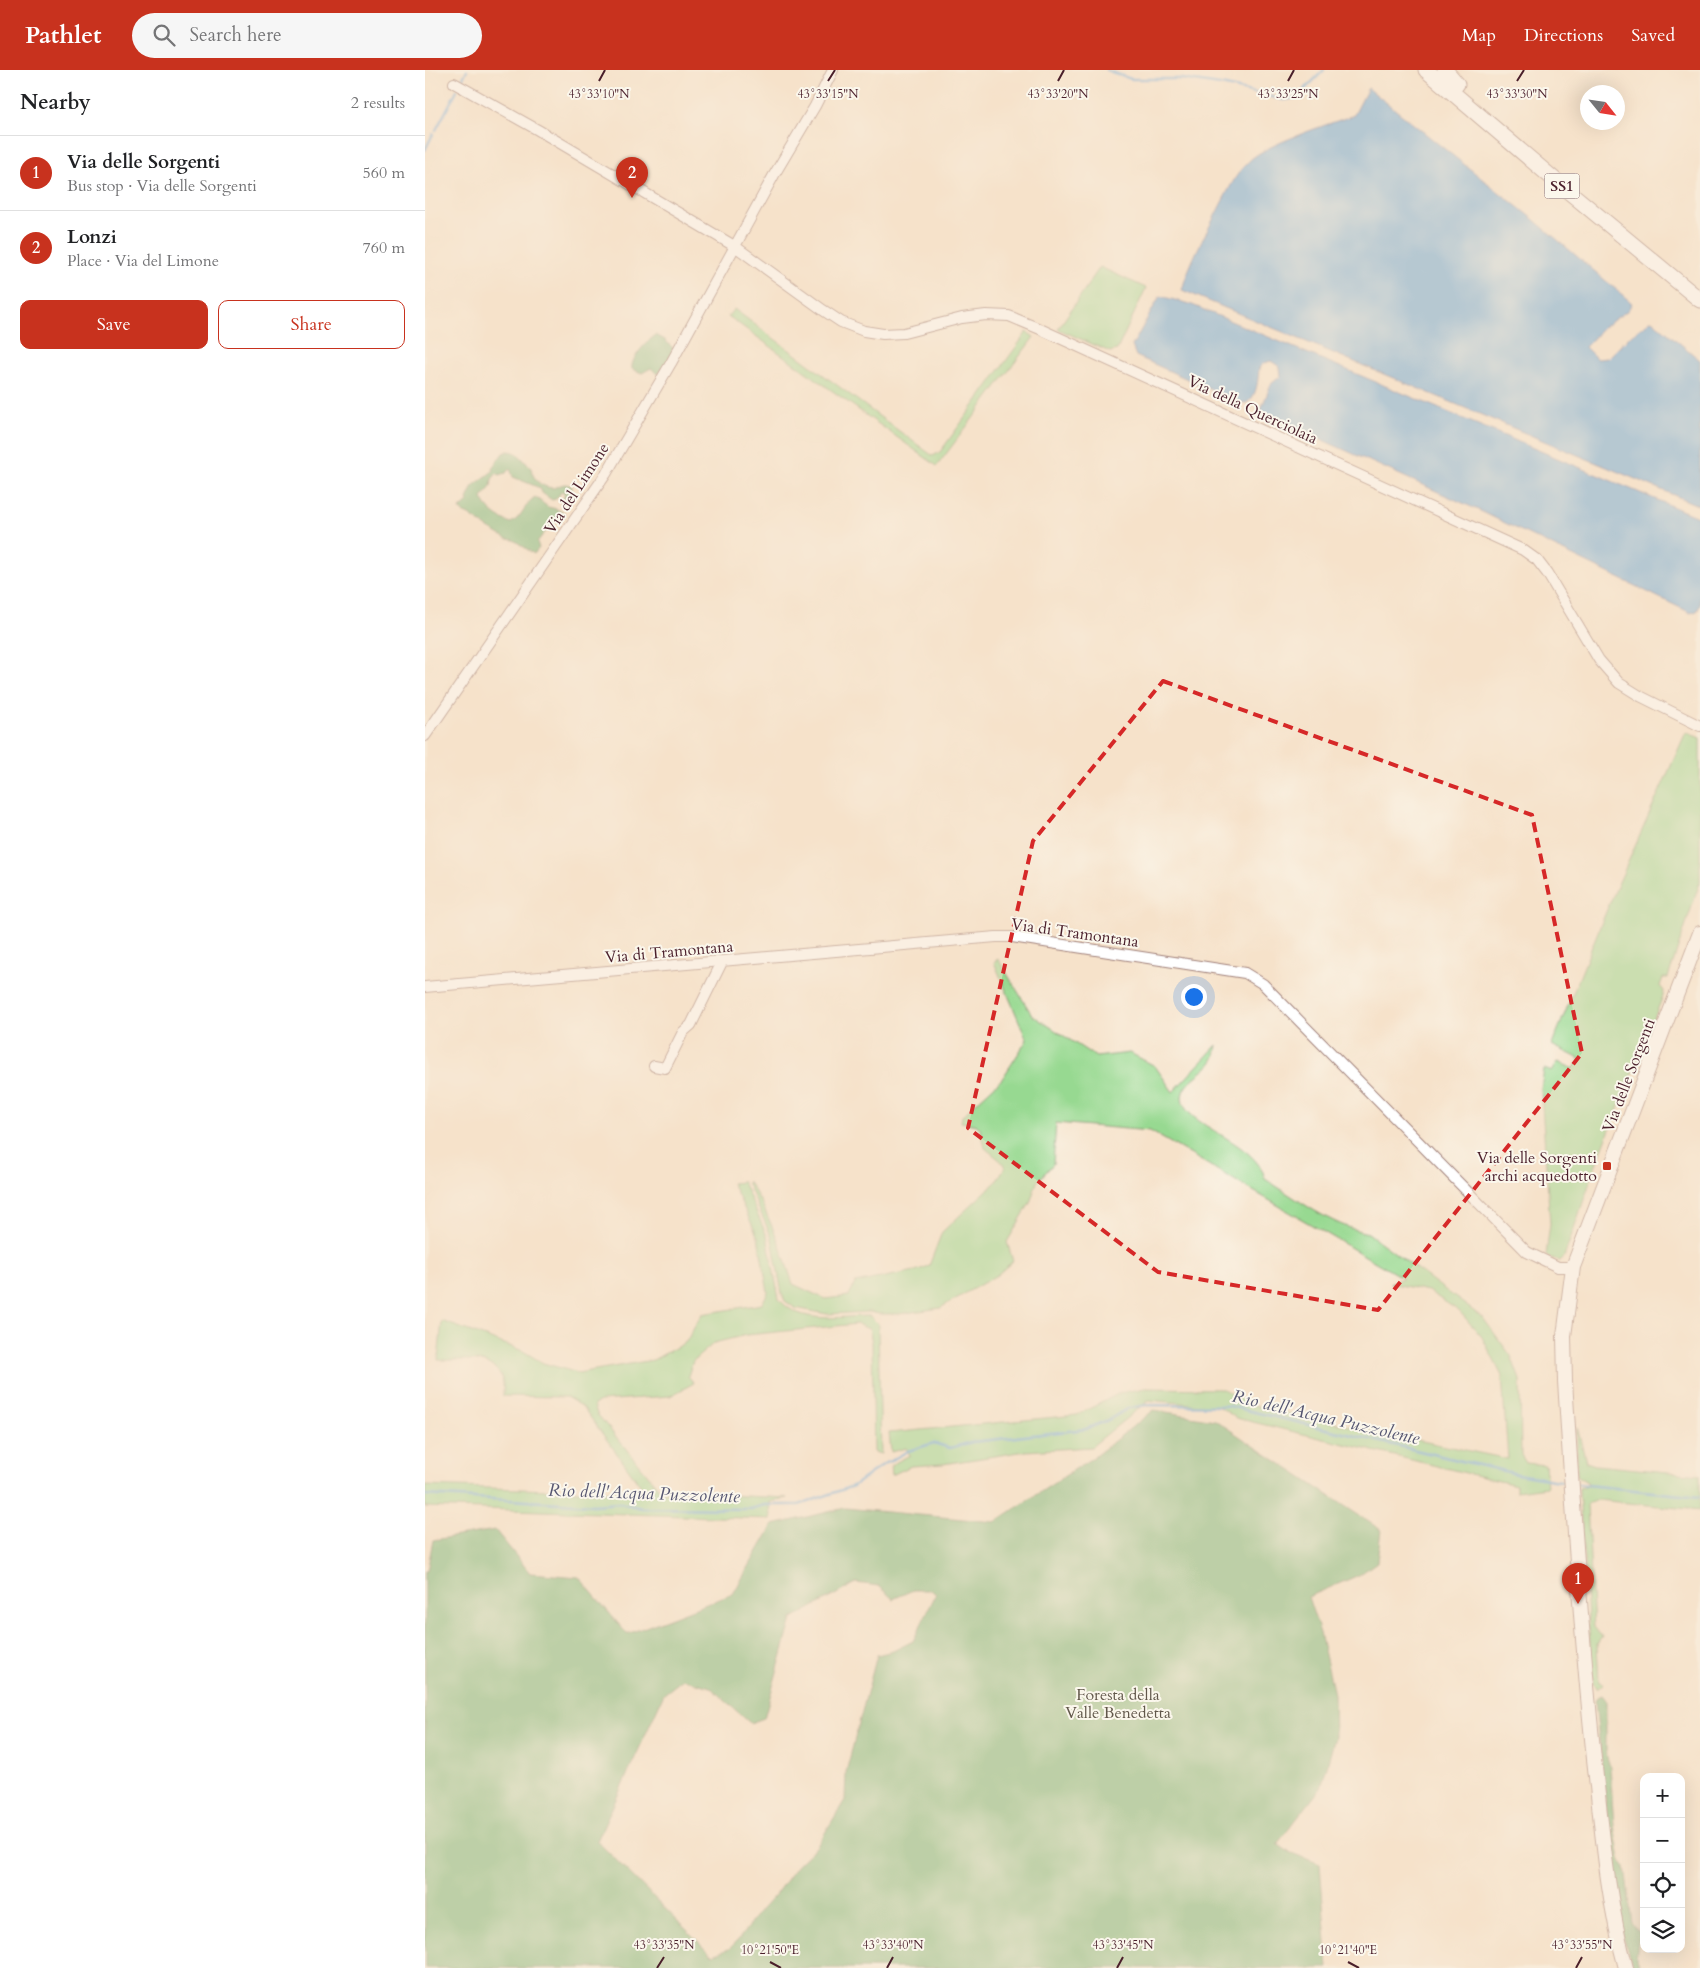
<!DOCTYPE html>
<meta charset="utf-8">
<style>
body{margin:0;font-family:Cardo,serif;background:#f6f6f6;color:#202124}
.controls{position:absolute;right:15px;bottom:15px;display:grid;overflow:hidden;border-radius:10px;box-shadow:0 5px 20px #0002}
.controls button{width:45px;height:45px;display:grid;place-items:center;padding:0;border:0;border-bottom:1px solid #e0e0e0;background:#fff;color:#202124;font:25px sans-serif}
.compass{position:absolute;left:1155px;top:15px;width:45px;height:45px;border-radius:50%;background:#fff;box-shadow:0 5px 20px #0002;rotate:120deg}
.you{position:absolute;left:768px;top:926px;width:18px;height:18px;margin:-12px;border:4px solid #fff;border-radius:50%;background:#1a73e8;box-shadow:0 0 0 8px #1a73e833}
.badge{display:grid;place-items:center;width:32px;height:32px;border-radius:50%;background:#c8321e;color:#fff;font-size:16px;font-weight:700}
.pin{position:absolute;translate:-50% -41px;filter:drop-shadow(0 1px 2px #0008)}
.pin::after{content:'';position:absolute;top:26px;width:18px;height:15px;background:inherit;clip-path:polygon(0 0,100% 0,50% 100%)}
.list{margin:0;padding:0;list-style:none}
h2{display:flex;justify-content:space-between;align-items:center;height:65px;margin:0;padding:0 20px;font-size:21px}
h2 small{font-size:16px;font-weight:400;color:#757577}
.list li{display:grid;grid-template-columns:32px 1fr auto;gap:15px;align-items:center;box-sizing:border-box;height:75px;padding:0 20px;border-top:1px solid #e0e0e0}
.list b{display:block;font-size:19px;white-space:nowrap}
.list p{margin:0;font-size:16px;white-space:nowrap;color:#757577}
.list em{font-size:16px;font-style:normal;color:#757577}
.actions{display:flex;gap:10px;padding:15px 20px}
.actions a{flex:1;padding:11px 0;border:1px solid #c8321e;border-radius:10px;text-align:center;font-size:18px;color:#c8321e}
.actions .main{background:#c8321e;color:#fff}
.icon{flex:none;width:28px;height:28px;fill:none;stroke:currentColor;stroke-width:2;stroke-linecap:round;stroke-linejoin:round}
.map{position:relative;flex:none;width:1275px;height:1898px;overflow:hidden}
header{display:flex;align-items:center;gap:30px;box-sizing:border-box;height:70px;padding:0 25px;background:#c8321e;color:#fff}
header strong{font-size:24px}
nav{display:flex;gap:28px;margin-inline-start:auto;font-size:18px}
.search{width:350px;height:45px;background:#f6f6f6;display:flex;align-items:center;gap:12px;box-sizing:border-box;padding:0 18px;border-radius:28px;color:#757577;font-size:19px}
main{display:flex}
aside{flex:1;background:#fff}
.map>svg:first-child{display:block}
.green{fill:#97d991;stroke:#707c5e}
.forest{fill:#79b97b;stroke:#626c53;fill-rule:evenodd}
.water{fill:#67a8da;stroke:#586482}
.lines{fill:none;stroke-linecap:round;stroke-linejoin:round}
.stream{stroke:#67a8da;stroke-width:2.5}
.minor-casing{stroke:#a0807a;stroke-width:12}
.major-casing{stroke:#a0807a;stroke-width:16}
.highway-casing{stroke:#a0807a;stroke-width:17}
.minor{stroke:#fff;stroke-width:10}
.major{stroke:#fff;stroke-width:14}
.highway{stroke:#fff;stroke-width:15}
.marked{fill:none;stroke:#d62828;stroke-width:4;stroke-dasharray:10 6;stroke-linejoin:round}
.ticks{fill:none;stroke:#4a1f2b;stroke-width:2}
.poi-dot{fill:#c8321e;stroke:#fbf7ec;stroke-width:2}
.labels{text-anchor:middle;stroke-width:4;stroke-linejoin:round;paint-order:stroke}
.shield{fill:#fbf7ec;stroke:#7f6065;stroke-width:1}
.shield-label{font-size:15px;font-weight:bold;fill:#4a1f2b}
.street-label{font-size:16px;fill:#4a1f2b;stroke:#fbf7ec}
.poi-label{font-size:16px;fill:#4a1f2b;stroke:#fbf7ec;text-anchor:end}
.park-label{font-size:16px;fill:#61574a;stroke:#fbf7ec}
.water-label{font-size:18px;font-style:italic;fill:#565671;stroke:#fbf7ec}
.ticks-label{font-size:12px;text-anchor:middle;fill:#4a1f2b;stroke:#fbf7ec;stroke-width:4;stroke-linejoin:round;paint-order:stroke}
</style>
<header>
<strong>Pathlet</strong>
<div class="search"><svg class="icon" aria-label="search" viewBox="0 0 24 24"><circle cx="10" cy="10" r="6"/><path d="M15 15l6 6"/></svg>Search here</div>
<nav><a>Map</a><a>Directions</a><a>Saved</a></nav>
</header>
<main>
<aside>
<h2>Nearby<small>2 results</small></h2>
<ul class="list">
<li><span class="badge">1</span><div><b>Via delle Sorgenti</b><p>Bus stop · Via delle Sorgenti</p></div><em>560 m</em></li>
<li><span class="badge">2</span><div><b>Lonzi</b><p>Place · Via del Limone</p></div><em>760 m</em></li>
</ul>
<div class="actions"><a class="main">Save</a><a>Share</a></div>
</aside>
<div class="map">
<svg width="1275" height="1898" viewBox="0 0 1275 1898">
<rect width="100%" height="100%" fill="#fbf7ec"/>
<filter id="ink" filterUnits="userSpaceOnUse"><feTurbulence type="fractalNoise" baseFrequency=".02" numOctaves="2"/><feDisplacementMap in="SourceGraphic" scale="10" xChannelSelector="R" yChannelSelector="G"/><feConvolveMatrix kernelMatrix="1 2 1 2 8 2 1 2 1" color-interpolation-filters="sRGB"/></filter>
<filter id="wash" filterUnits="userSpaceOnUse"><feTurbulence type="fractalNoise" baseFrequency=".0096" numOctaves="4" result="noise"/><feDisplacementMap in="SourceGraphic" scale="20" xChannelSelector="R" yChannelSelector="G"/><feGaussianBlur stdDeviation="1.12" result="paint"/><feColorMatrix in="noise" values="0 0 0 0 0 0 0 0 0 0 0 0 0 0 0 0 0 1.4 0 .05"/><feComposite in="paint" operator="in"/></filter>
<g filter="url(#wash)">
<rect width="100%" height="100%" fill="#f6e2ca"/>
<path class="green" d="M675,197L721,218L692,280L685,282L633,259Z
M309,239L508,386L515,382L602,262L609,267L512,396L303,246Z
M1261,662L1275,668V812L1243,908H1238L1235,916L1239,921L1238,926L1172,1092L1139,1187L1135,1191L1126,1189L1121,1185L1125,1154L1116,1019L1119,999L1127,1002L1133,992L1149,999L1155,989L1127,975L1183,837Z
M573,889L607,945L671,987L705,983L730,996L748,1022L792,975C791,979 791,986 788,990C781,1003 757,1011 757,1028C757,1056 833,1071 840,1109C871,1128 906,1156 943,1163L1058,1248L1086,1286L1095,1310L1096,1385L1101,1393L1120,1395L1122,1417L1091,1421V1415L811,1348L795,1337L724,1330L666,1377L601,1381L518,1394L486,1396L467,1405L466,1395L485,1385L481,1378L466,1382L464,1363L652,1345L695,1323L720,1318L798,1319L829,1336L1083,1389L1077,1306L1057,1267L1034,1241L1003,1221L965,1213L978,1208L725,1061L631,1053L628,1094L612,1112L605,1133L582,1172L588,1191L572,1205L515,1238L474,1244H454L444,1242L402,1244L370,1238L360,1231L357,1224L347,1168L322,1112H324L337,1134L353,1170L368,1214L400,1229L424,1226L430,1213L490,1201L504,1196L517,1162L571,1112L580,1097L576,1091L560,1078L556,1060L552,1055L536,1052L537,1046L577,1009L602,970L569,892Z
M318,1112L342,1166L354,1229C376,1256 414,1246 445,1246L453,1254L456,1384L449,1382L447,1272L444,1259L432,1254L321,1265L289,1273L268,1291L263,1306L269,1313L245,1326L175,1331L169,1335L172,1344L237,1422L362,1428L345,1432L346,1449L0,1437V1416L221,1423L157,1336L141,1327L78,1326C78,1320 79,1311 76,1306C66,1285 32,1291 13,1290L17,1251L98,1281L118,1293L153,1303L228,1290L261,1272L277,1244L337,1234L343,1222L333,1167L307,1113Z
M1152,1357L1161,1392L1170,1395L1275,1405V1440L1172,1430L1162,1434L1169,1557L1177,1567L1172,1574L1174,1612L1179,1613L1172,1619L1168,1614L1154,1423V1418L1163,1416L1162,1412L1152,1406Z"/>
<path class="forest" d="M231,265L240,270L250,280L233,305L226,298L217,303L207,299C205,289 222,271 231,265Z
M83,381C95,381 99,392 106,398C108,410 116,417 128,418C137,415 138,412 147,416V422L149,425L148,430L144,433L138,429L140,424L137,421L131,429L127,430L117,423L115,418L88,407L85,398L81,403L74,405L72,403L67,409L66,417L57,428C61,439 74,449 86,453C98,447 99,434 110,427L123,437L132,439L140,444L137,450L128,452L112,472L114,478L109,484L89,470L82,469L63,458L44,445L37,442L35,439L43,432L42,429L48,416L68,401L67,398L78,383Z
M729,1340L790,1350L956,1460L952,1492L934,1505L883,1527L895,1563L909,1624L910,1667L896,1718L852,1774L864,1782L895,1794L903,1898H0V1501H2L8,1470L70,1460L105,1503L154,1507L202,1564L308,1524L348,1455L420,1438L570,1452L670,1386ZM431,1513L454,1516L468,1529L488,1520H506L511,1524L488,1571L468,1581L452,1585L421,1702L420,1730L392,1776L372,1795L350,1825L330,1847L314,1869L304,1879L287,1885L172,1771L239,1624L258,1609L285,1617L325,1653L339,1648L367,1549Z
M1177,1625L1181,1630V1684L1185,1696L1189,1755L1195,1789L1200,1796L1207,1853L1214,1864L1211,1888L1215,1898H1208L1197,1863L1186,1784L1170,1632L1171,1628Z"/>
<path class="water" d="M943,18L1108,149L1207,233L1203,240L1179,257L1160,277L1172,289L1183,288L1206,265L1227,250L1275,290V436L757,220C765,190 781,164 795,136C803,121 811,103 824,91C841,74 904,54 929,45Z
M735,226L765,234L1275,448V535L1272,541L1266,543L1051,439L835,342L846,314L856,306L855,297L846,291L839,293L834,298C833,310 832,331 818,334L711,286L707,276Z"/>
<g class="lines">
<path class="stream" d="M681,0L706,9H757L801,16L859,30L871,28L899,0
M38,8L42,0
M11,60L32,20
M0,80L8,64
M1152,1414L1275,1427
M0,1425L168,1435L195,1433L217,1438L326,1439L339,1435H374L428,1416L456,1396L483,1381L509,1373L525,1378L547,1372L661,1359L683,1350L704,1338L722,1335L804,1336L1092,1404L1141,1412"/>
</g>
</g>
<g filter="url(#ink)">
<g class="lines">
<g class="minor-casing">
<path id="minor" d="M29,13L113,60L311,177L398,240L416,252L439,261L458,264L479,263L537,248L561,245L584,246L615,259L1098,480L1112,490L1122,503L1174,590L1194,613L1215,626L1275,656
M0,666L181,404L246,293L349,105L390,36L408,0
M0,917L571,867H587L820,903L838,914L1102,1182L1133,1197H1148
M229,996L240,998L258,962L266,955L297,892"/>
</g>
<g class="major-casing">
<path id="major" d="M1201,1898C1182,1829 1177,1759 1169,1689C1156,1563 1148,1437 1140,1311L1139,1266L1148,1197L1275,863"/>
</g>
<g class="highway-casing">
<path id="highway" d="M1001,0L1131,111L1275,230
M1020,0L1032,14"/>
</g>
<use href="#minor" class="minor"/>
<use href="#major" class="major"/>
<use href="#highway" class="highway"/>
</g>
</g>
<path d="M0 0H1275V1898H0ZM738,611L1107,745L1157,983L953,1240L733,1202L543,1058L608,771Z" fill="#f6e2ca" fill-opacity=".55" fill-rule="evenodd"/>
<path class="marked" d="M738,611L1107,745L1157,983L953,1240L733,1202L543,1058L608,771Z"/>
<path class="ticks" d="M174,11L180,0M403,11L410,0M633,11L639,0M863,11L869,0M1092,11L1099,0M345,1892L356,1898M923,1892L934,1898M232,1898L239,1887M462,1898L468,1887M692,1898L698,1887M1151,1898L1157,1887"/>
<rect class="poi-dot" x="1177" y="1091" width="10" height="10" rx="2.5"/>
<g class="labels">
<rect class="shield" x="1119.5" y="103.5" width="35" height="25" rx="4"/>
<g class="shield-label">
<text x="1137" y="121">SS1</text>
</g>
<g class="street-label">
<text transform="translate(828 339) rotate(25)" y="6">Via della Querciolaia</text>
<text transform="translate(151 418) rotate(-57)" y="6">Via del Limone</text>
<text transform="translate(650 862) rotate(8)" y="6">Via di Tramontana</text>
<text transform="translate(244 881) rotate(-5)" y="6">Via di Tramontana</text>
<text transform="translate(1203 1005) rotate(-69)" y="6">Via delle Sorgenti</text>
</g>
<g class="poi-label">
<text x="1172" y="1093">Via delle Sorgenti<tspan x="1172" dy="18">archi acquedotto</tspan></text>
</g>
<g class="park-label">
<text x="693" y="1630">Foresta della<tspan x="693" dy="18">Valle Benedetta</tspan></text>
</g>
<g class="water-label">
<text transform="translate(901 1347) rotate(13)" y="6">Rio dell'Acqua Puzzolente</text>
<text transform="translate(219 1423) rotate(2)" y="6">Rio dell'Acqua Puzzolente</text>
</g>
</g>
<g class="ticks-label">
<text x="174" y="28">43°33'10"N</text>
<text x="403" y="28">43°33'15"N</text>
<text x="633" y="28">43°33'20"N</text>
<text x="863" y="28">43°33'25"N</text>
<text x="1092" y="28">43°33'30"N</text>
<text x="239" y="1879">43°33'35"N</text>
<text x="468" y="1879">43°33'40"N</text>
<text x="698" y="1879">43°33'45"N</text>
<text x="1157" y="1879">43°33'55"N</text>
<text x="345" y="1884">10°21'50"E</text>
<text x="923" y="1884">10°21'40"E</text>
</g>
</svg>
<div class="controls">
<button>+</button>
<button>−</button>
<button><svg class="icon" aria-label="locate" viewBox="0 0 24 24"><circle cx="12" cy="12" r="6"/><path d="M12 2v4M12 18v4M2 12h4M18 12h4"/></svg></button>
<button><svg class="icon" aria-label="layers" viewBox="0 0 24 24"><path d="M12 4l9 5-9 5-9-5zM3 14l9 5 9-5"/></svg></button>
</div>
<svg class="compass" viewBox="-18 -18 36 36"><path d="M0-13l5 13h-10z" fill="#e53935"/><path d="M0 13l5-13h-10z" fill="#757577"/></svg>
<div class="you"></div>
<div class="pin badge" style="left:1153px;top:1534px">1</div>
<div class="pin badge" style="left:207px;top:128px">2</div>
</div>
</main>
